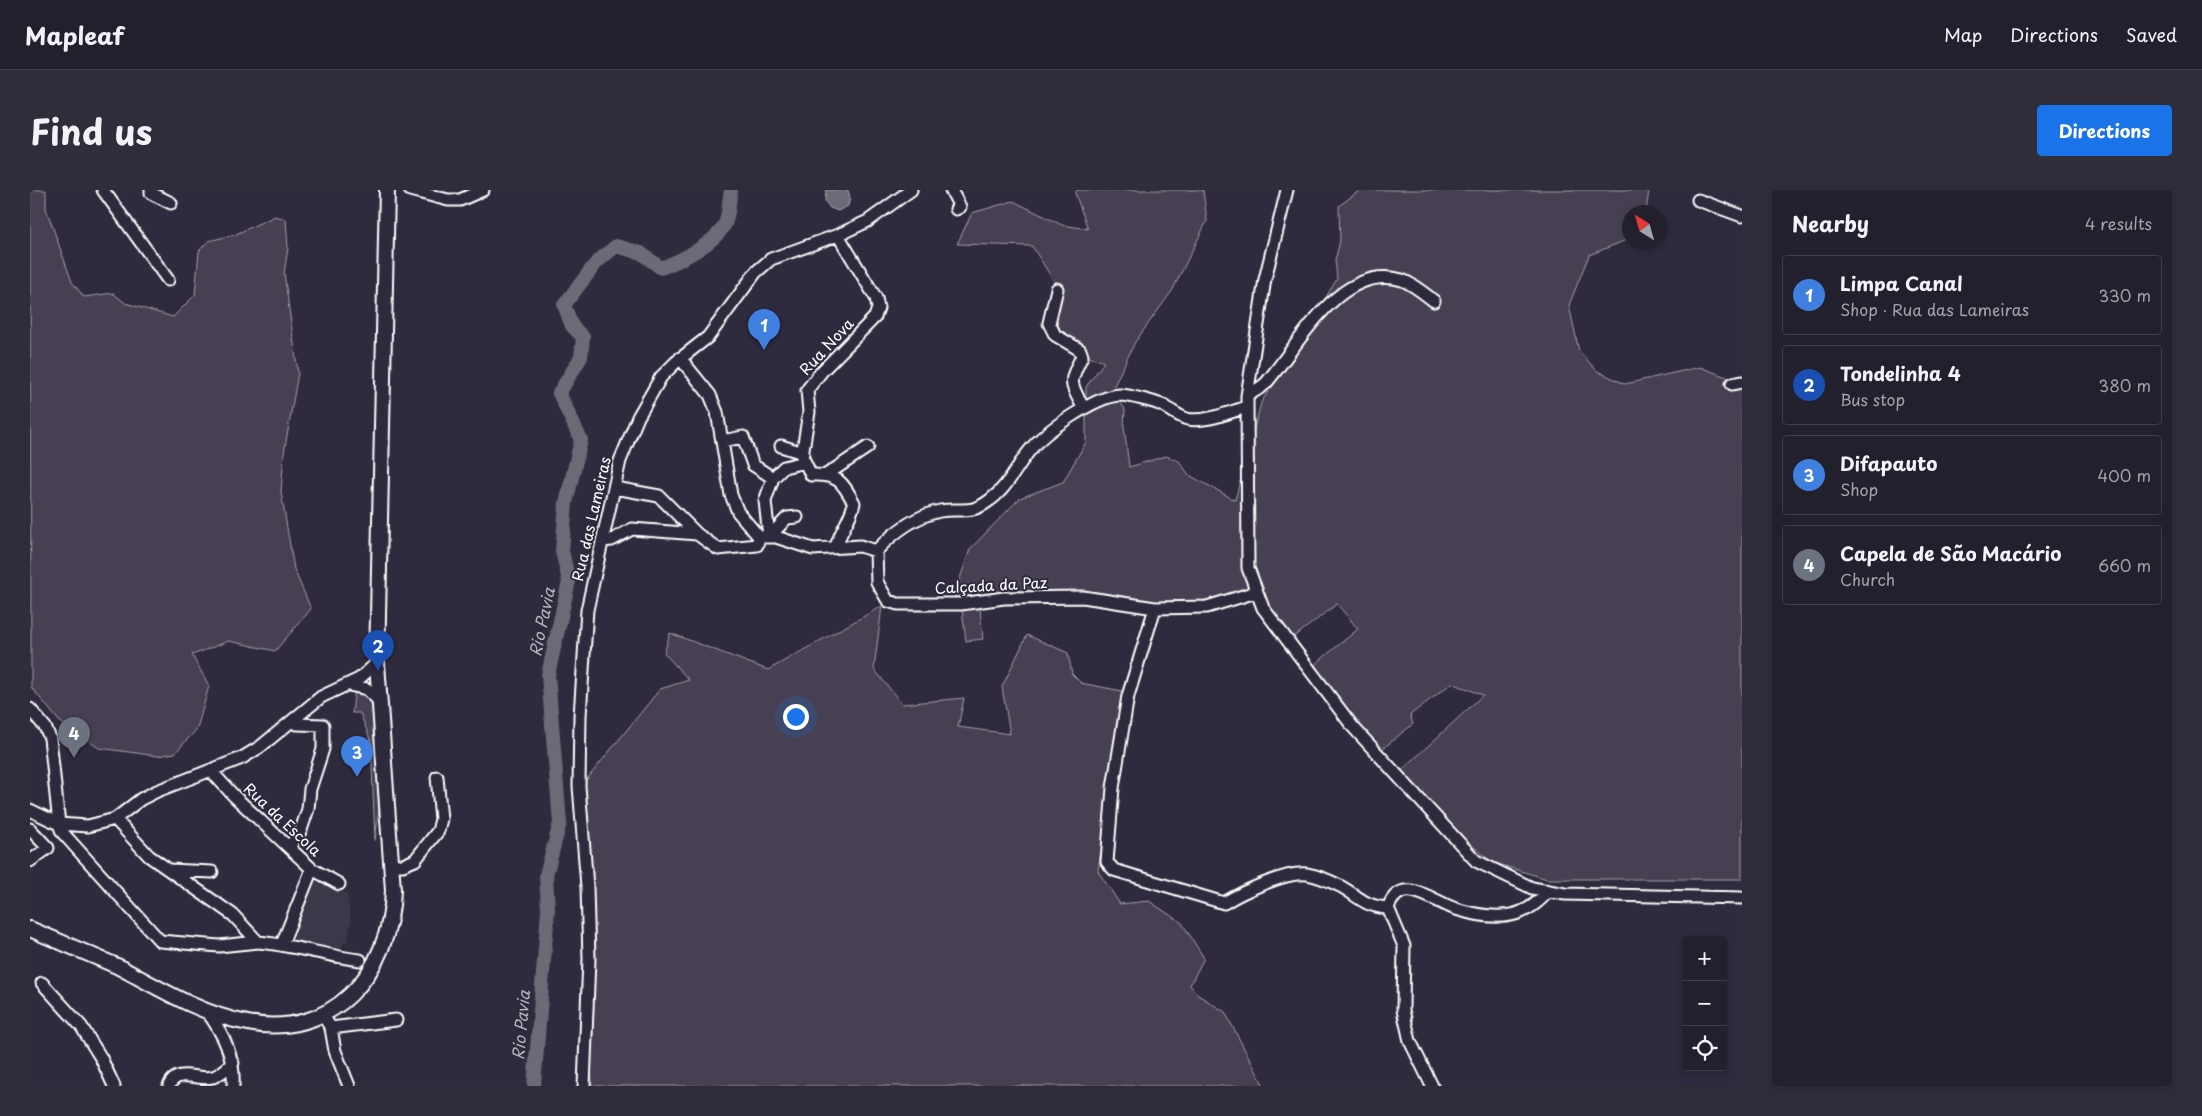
<!DOCTYPE html>
<meta charset="utf-8">
<style>
body{margin:0;font-family:"Playpen Sans",sans-serif;background:#2f2d3a;color:#f1f3f6}
.controls{position:absolute;right:15px;bottom:15px;display:grid;overflow:hidden;border-radius:5px;box-shadow:0 2px 8px #0003}
.controls button{width:45px;height:45px;display:grid;place-items:center;padding:0;border:0;border-bottom:1px solid #403e4a;background:#23202e;color:#f1f3f6;font:25px sans-serif}
.compass{position:absolute;left:1592px;top:15px;width:45px;height:45px;border-radius:50%;background:#23202e;box-shadow:0 2px 8px #0003;rotate:323deg}
.you{position:absolute;left:765px;top:526px;width:18px;height:18px;margin:-12px;border:4px solid #fff;border-radius:50%;background:#1a73e8;box-shadow:0 0 0 8px #1a73e833}
.badge{display:grid;place-items:center;width:32px;height:32px;border-radius:50%;background:#1a73e8;color:#fff;font-size:16px;font-weight:700}
.pin{position:absolute;translate:-50% -41px;filter:drop-shadow(0 1px 2px #0008)}
.pin::after{content:'';position:absolute;top:26px;width:18px;height:15px;background:inherit;clip-path:polygon(0 0,100% 0,50% 100%)}
.list{margin:0;padding:0;list-style:none}
h2{display:flex;justify-content:space-between;align-items:center;height:65px;margin:0;padding:0 20px;font-size:21px}
h2 small{font-size:16px;font-weight:400;color:#a3a3aa}
.list li{display:grid;grid-template-columns:32px 1fr auto;gap:15px;align-items:center;box-sizing:border-box;height:80px;margin:0 10px 10px;padding:0 10px;border:1px solid #403e4a;border-radius:5px}
.list b{display:block;font-size:19px;white-space:nowrap}
.list p{margin:0;font-size:16px;white-space:nowrap;color:#a3a3aa}
.list em{font-size:16px;font-style:normal;color:#a3a3aa}
.icon{flex:none;width:28px;height:28px;fill:none;stroke:currentColor;stroke-width:2;stroke-linecap:round;stroke-linejoin:round}
.map{position:relative;flex:none;width:1712px;height:896px;overflow:hidden;border-radius:5px}
header{display:flex;align-items:center;gap:30px;box-sizing:border-box;height:70px;padding:0 25px;background:#23202e;border-bottom:1px solid #403e4a}
header strong{font-size:24px}
nav{display:flex;gap:28px;margin-inline-start:auto;font-size:18px}
.intro{display:flex;align-items:center;justify-content:space-between;box-sizing:border-box;height:120px;padding:0 30px}
h1{margin:0;font-size:35px}
.button{padding:12px 22px;border-radius:5px;background:#1a73e8;color:#fff;font-size:18px;font-weight:700}
main{display:flex;gap:30px;padding:0 30px}
aside{flex:1;background:#23202e;border-radius:5px;box-shadow:0 2px 8px #0003}
.map>svg:first-child{display:block}
.built{fill:#3c3749}
.green{fill:#464152;stroke:#a2a0a8}
.water{fill:#6d6a77;stroke:#a7a6ad}
.lines{fill:none;stroke-linecap:round;stroke-linejoin:round}
.river{stroke:#6d6a77;stroke-width:14}
.minor-casing{stroke:#fff;stroke-width:15}
.major-casing{stroke:#fff;stroke-width:18}
.minor{stroke:#2f2a3d;stroke-width:11}
.major{stroke:#2f2a3d;stroke-width:14}
.labels{text-anchor:middle;stroke-width:4;stroke-linejoin:round;paint-order:stroke}
.street-label{font-size:15px;fill:#fff;stroke:#2f2a3d}
.water-label{font-size:16px;font-style:italic;fill:#b6b4bb;stroke:#2f2a3d}
</style>
<header>
<strong>Mapleaf</strong>
<nav><a>Map</a><a>Directions</a><a>Saved</a></nav>
</header>
<div class="intro"><h1>Find us</h1><a class="button">Directions</a></div>
<main>
<div class="map">
<svg width="1712" height="896" viewBox="0 0 1712 896">
<rect width="100%" height="100%" fill="#2f2a3d"/>
<filter id="ink" filterUnits="userSpaceOnUse"><feTurbulence type="fractalNoise" baseFrequency=".02" numOctaves="2"/><feDisplacementMap in="SourceGraphic" scale="10" xChannelSelector="R" yChannelSelector="G"/><feConvolveMatrix kernelMatrix="1 2 1 2 8 2 1 2 1" color-interpolation-filters="sRGB"/></filter>
<g filter="url(#ink)">
<path class="built" d="M289,688L317,704L321,731L318,749L308,761L263,753L259,749L283,690Z"/>
<path class="green" d="M0,0H16V18L42,92L54,107L83,103L95,113L143,127L165,105L169,61L178,51L204,45L245,26L256,29L258,58L254,83L268,183L254,263L251,302L264,379L281,419L245,461L199,451L162,465L179,496L167,539L145,563L128,566L69,558L29,531L1,497Z
M1047,0H1173L1177,31L1142,101L1105,152L1082,200L1095,219L1094,236L1099,277L1136,266L1149,271L1159,285L1205,310L1231,213L1307,89L1305,70L1310,51L1309,16L1330,0H1619L1616,22H1600L1599,49L1559,65L1539,115L1549,161L1567,181L1595,194L1670,177L1712,193V689H1517L1462,672L1433,648L1370,582L1453,505L1422,493L1380,525L1383,534L1351,560L1283,476L1328,439L1307,414L1260,450L1226,402L1150,414L924,406L940,359L990,308L1033,292L1056,252V197L1074,172L1059,167L1030,140L1026,127L1025,93L1002,56L927,54L942,23L983,11L1032,35L1058,39L1045,3Z
M852,416L844,479L872,514L934,508L928,537L980,544L972,497L997,445L1038,463L1042,484L1051,493L1092,501L1068,681L1090,714L1119,711L1152,733L1174,768L1160,795L1168,805L1195,822L1234,896H562L553,594L630,499L659,490L634,463L640,443L738,480Z
M950,418L953,449L936,451L932,420Z
M325,498L344,511L352,613L349,618L345,651L341,551L330,523H322Z"/>
<path class="water" d="M796,0H818L820,8L818,16L808,21L800,18L795,11Z"/>
<g class="lines">
<path class="river" d="M504,896L518,720L516,685L530,633L518,485L539,391L532,361L536,313L551,250L529,203L551,167L553,147L542,136L534,115L567,72L586,56L611,63L631,78C650,71 690,51 696,31C699,21 699,10 701,0"/>
<g class="minor-casing">
<path id="minor" d="M73,0L138,90
M121,0V3L141,13
M380,0L418,10H430L453,0
M921,0L930,17L926,19
M1257,0L1235,89L1217,206L1218,378L1233,418L1323,537L1446,671L1502,698L1535,704L1712,708
M1668,10L1712,26
M1027,99L1019,133L1025,145L1050,160L1052,166C1039,193 1039,191 1053,217
M650,168L680,205L687,222L701,305L708,322L729,347H746L783,359L830,356L846,361L847,392L858,411L868,414H931L974,408L1053,407L1125,418L1177,417L1226,402
M1702,194L1712,192
M1217,206C1223,202 1231,198 1236,193C1269,155 1310,72 1372,90C1383,94 1395,104 1404,111
M692,251L713,247L723,275L743,288
M751,256L773,263
M796,285L838,257
M585,298L629,306L667,344L688,359L727,355L729,347
M739,347L735,311L743,288L754,277L775,272
M739,347L757,328L767,327
M572,351L582,350L602,339L667,344
M806,357C810,341 821,329 824,313C812,291 808,284 781,285L772,266L779,222L777,200L792,181L845,127L848,118L846,108L808,45
M846,361C863,343 885,326 910,321C932,317 939,326 960,310C978,297 986,277 1000,260C1015,241 1066,206 1090,205C1098,205 1126,212 1134,216C1142,221 1148,226 1157,229C1175,233 1199,222 1217,217
M1125,418L1098,506L1083,598L1077,672L1084,680L1194,713C1212,702 1257,681 1277,684C1289,686 1300,691 1310,696C1330,707 1333,716 1358,718
M319,495L337,499L349,511
M0,519L15,537L20,548L29,634L32,642L130,751L189,756L228,752
M181,581L204,606L282,679L309,694
M0,620L29,634L58,636L85,629L111,609L127,601L212,568L230,557L291,507L329,489L347,473
M85,629L119,666L203,725L228,752C263,755 296,766 330,770
M0,639L18,658L0,671
M260,656L271,640L278,619L280,599L293,559V535L267,534L262,531
M361,675H373L385,670L408,641L411,629L407,587
M140,680L182,682
M252,754L282,679
M12,793L51,836L71,868L84,896
M176,820C193,843 205,867 203,896
M292,824L301,838L305,861L319,896
M301,838L366,830
M139,896C147,877 168,891 183,887C190,885 197,878 203,873
M554,896L559,769L557,697L549,596L550,526L557,420L590,271L608,227L631,187L646,172L678,147L726,82L741,69L808,45L838,31L881,0
M1402,896L1380,851L1373,820L1374,756L1358,718C1371,682 1403,712 1426,719C1445,725 1472,730 1491,722C1502,718 1511,709 1519,701"/>
</g>
<g class="major-casing">
<path id="major" d="M0,739L94,779
M85,775C126,796 168,823 213,832C302,852 361,783 363,700L347,473L357,0"/>
</g>
<use href="#minor" class="minor"/>
<use href="#major" class="major"/>
</g>
</g>
<g class="labels">
<g class="street-label">
<text transform="translate(797 157) rotate(-47)" y="5">Rua Nova</text>
<text transform="translate(562 329) rotate(-77)" y="5">Rua das Lameiras</text>
<text transform="translate(961 396) rotate(-3)" y="5">Calçada da Paz</text>
<text transform="translate(252 630) rotate(43)" y="5">Rua da Escola</text>
</g>
<g class="water-label">
<text transform="translate(512 432) rotate(-78)" y="6">Rio Pavia</text>
<text transform="translate(491 835) rotate(-85)" y="6">Rio Pavia</text>
</g>
</g>
</svg>
<div class="controls">
<button>+</button>
<button>−</button>
<button><svg class="icon" aria-label="locate" viewBox="0 0 24 24"><circle cx="12" cy="12" r="6"/><path d="M12 2v4M12 18v4M2 12h4M18 12h4"/></svg></button>
</div>
<svg class="compass" viewBox="-18 -18 36 36"><path d="M0-13l5 13h-10z" fill="#e53935"/><path d="M0 13l5-13h-10z" fill="#a3a3aa"/></svg>
<div class="you"></div>
<div class="pin badge" style="left:734px;top:160px;background:#3f7fe0">1</div>
<div class="pin badge" style="left:348px;top:481px;background:#1a4fb4">2</div>
<div class="pin badge" style="left:327px;top:587px;background:#3f7fe0">3</div>
<div class="pin badge" style="left:44px;top:568px;background:#6b7280">4</div>
</div>
<aside>
<h2>Nearby<small>4 results</small></h2>
<ul class="list">
<li><span class="badge" style="background:#3f7fe0">1</span><div><b>Limpa Canal</b><p>Shop · Rua das Lameiras</p></div><em>330 m</em></li>
<li><span class="badge" style="background:#1a4fb4">2</span><div><b>Tondelinha 4</b><p>Bus stop</p></div><em>380 m</em></li>
<li><span class="badge" style="background:#3f7fe0">3</span><div><b>Difapauto</b><p>Shop</p></div><em>400 m</em></li>
<li><span class="badge" style="background:#6b7280">4</span><div><b>Capela de São Macário</b><p>Church</p></div><em>660 m</em></li>
</ul>
</aside>
</main>
